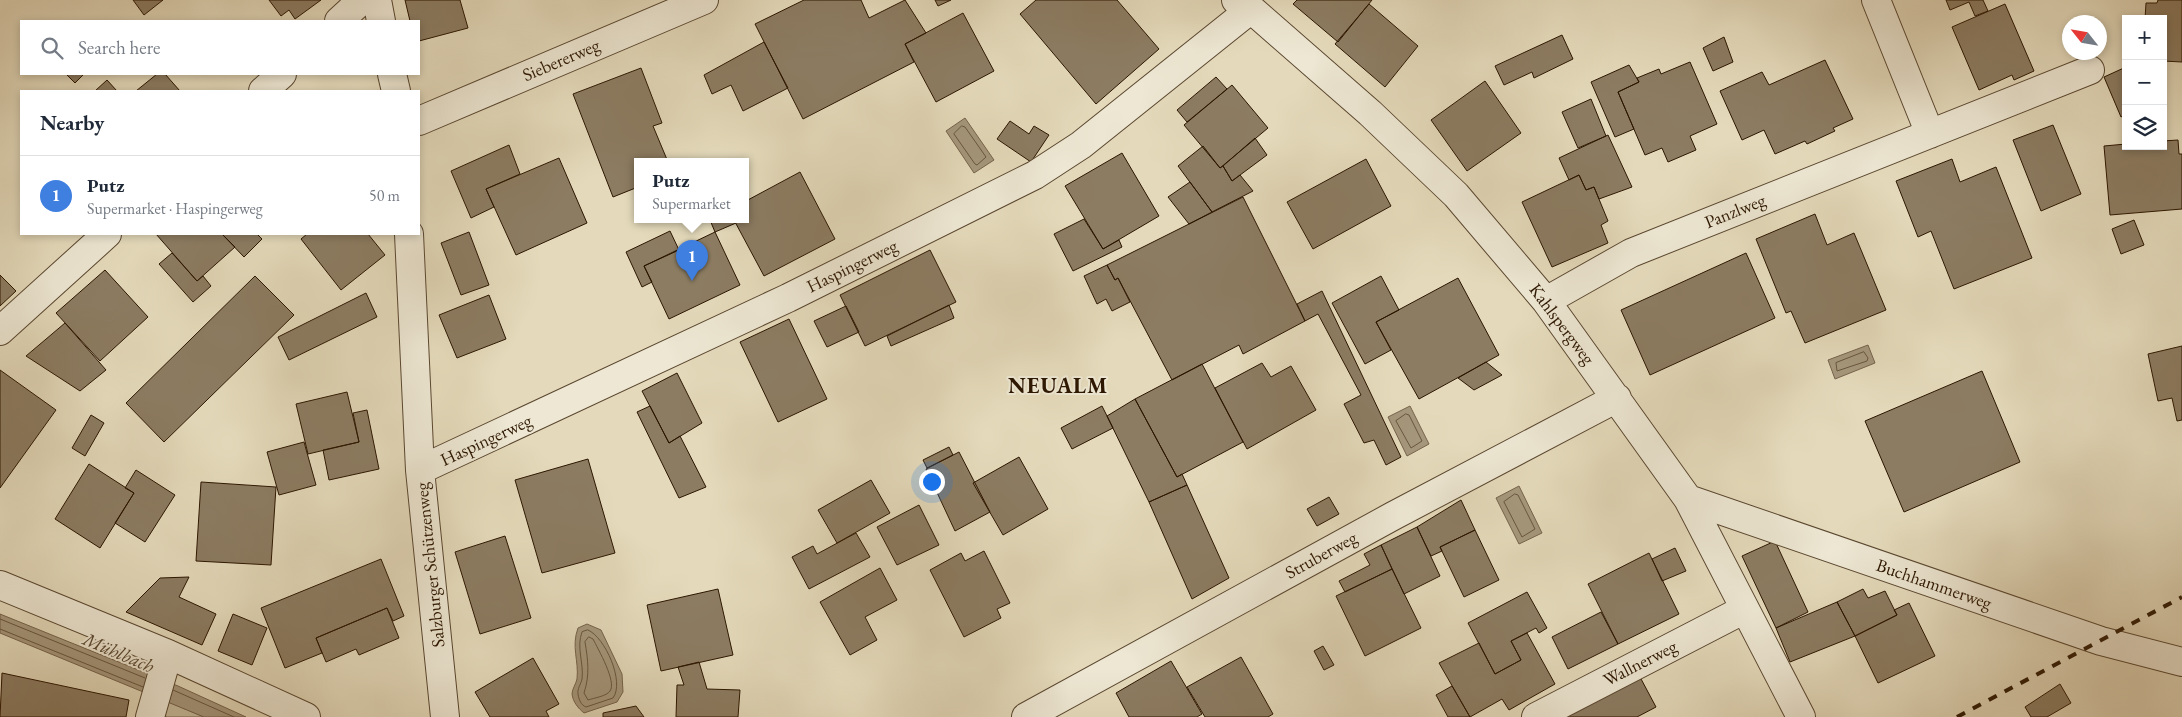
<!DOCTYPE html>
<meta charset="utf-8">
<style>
body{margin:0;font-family:"EB Garamond",serif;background:#f6f6f7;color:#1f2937}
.controls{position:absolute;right:15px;top:15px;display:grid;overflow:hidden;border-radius:0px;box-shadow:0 2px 8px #0003}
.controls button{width:45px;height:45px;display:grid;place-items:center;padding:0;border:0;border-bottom:1px solid #e0e1e3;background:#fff;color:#1f2937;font:25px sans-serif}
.compass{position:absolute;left:2062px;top:15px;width:45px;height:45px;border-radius:50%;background:#fff;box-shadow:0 2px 8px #0003;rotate:301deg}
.you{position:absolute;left:931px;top:481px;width:18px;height:18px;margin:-12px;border:4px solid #fff;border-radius:50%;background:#1a73e8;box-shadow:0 0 0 8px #1a73e833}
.badge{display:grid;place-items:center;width:32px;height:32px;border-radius:50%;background:#0b8043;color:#fff;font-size:16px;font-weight:700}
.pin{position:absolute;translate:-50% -41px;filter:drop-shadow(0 1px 2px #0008)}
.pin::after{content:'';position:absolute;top:26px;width:18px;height:15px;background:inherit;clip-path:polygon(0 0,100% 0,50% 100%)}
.popup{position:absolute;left:634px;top:158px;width:115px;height:65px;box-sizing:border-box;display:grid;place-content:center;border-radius:0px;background:#fff;filter:drop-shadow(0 1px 4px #0005);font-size:16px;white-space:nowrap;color:#747a83}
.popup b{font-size:19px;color:#1f2937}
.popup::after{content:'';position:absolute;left:50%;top:100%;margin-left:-10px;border:10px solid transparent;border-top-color:#fff}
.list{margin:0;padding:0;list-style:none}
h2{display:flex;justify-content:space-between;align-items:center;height:65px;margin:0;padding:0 20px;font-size:21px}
h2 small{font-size:16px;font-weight:400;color:#747a83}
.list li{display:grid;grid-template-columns:32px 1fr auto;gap:15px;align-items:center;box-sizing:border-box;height:80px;padding:0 20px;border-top:1px solid #e0e1e3}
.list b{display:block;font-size:19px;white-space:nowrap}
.list p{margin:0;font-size:16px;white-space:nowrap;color:#747a83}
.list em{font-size:16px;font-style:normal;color:#747a83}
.icon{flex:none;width:28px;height:28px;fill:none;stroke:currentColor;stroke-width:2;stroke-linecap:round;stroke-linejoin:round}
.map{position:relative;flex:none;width:2182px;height:717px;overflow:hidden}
.search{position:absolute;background:#fff;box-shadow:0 2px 8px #0003;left:20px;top:20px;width:400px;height:55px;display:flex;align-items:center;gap:12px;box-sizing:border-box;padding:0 18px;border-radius:0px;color:#747a83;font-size:19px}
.panel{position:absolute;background:#fff;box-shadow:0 2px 8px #0003;left:20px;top:90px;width:400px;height:145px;border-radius:0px}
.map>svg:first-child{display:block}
.green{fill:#c5b99b;stroke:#78684e}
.water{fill:#a5977c;stroke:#75634b}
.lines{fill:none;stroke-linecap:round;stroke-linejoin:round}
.shore{stroke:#68563e;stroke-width:1}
.building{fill:#8c7c62;stroke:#2c1601}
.minor-casing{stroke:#5a4730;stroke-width:30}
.minor{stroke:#ede7d3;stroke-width:28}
.rail{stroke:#2c1601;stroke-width:4;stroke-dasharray:9 9;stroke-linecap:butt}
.labels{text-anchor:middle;stroke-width:4;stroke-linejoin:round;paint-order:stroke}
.street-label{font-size:18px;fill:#2c1601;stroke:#ede7d3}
.water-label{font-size:19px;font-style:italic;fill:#5c4a32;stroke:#ede7d3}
.district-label{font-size:22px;font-weight:bold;letter-spacing:1px;fill:#2c1601;stroke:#ede7d3}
</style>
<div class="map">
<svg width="2182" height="717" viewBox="0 0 2182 717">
<rect width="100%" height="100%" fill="#e4dabb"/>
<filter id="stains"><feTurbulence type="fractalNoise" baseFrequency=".004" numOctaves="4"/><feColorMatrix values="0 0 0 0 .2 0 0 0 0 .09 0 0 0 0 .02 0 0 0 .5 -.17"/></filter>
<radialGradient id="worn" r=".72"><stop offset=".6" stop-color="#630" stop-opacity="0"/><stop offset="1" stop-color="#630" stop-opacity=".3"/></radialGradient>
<path class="green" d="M169,702L204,717H167L162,715Z"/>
<path class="water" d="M965,118L994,160L974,173L946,131Z
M1868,345L1875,363L1835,379L1828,360Z
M1410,406L1429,444L1407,456L1388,417Z
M1519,486L1542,533L1519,544L1496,498Z
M0,614L178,686L246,717H204L0,633Z
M587,624L601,630L622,674L623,692L617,702L584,713C578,708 573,702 572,694C572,689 576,684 577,679C579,660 571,647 578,628Z"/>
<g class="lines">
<path class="shore" d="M962,126L965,127L986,157L977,165L975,164L954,134Z
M1864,352L1868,358L1867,361L1837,371L1836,363Z
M1406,414L1409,415L1422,441L1411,448L1396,421Z
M1515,494L1518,495L1535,529L1522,537L1504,502Z
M0,619L145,678
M0,629L143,687
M588,630C605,637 625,682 613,698L586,707C581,705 579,700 578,694C577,689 581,684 582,679C584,663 576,647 582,632Z
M589,637L593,639C598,649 617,682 610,691C607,696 594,698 588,700L584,693C590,675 588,660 585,642Z
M173,690L234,717"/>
</g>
<path class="building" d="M133,0H163L144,15Z
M269,0H321L295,19L289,10L281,16Z
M405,0H460L468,28L419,41V21H410Z
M804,0H861L869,18L905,0L926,33L905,44L914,62L803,119L755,24Z
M935,0H951L938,6Z
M1036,0H1117L1159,49L1096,104L1020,14Z
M1297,0H1372L1338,42L1293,4Z
M1946,0H1983L1988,11L1975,16L1969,2L1950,10Z
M2158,0H2182V62L2163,61V19H2145L2146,3H2157Z
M1369,4L1418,46L1385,87L1335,44Z
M2005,4L2034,71L2014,80L2012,75L1979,90L1952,27Z
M963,13L994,71L936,102L905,44Z
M1562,35L1573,59L1534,78L1532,72L1504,85L1495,66Z
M1724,37L1733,62L1713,71L1703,48Z
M764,42L788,88L743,111L731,85L712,94L704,75Z
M1825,60L1853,119L1833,128L1835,131L1807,144L1805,141L1775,154L1764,130L1742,140L1720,91L1762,72L1769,85Z
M1690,62L1717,124L1690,136L1696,150L1668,162L1662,148L1645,155L1618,92L1639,82L1637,78L1659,69L1661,74Z
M1629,65L1639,82L1618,92L1634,129L1615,137L1591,82Z
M2126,67V114L2121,117L2104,77Z
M641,68L662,123L653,126L668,162H638V187L613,197L573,94Z
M66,74H84L75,83Z
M157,74H165L180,91H136Z
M1216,77L1227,89L1187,122L1177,110Z
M107,80L117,91H95Z
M1485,81L1521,133L1467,171L1431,120Z
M1232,85L1268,128L1220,168L1184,125Z
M1591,99L1606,136L1578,148L1562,112Z
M1010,121L1029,134L1034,126L1049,135L1031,162L997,139Z
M2053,125L2081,194L2041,211L2013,140Z
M1608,135L1632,187L1599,199L1594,187L1586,190L1579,175L1569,180L1559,158Z
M1255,138L1267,155L1232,181L1223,166Z
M2178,140L2179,154H2182V209L2110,215L2104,146L2126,144V146H2163V141Z
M509,145L520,174L486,189L494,207L471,218L451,171Z
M1203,146L1220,168L1223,166L1232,181L1240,175L1253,191L1212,212L1178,166Z
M1122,153L1159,216L1103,249L1065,186Z
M559,158L587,223L516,255L486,189Z
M1366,159L1391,206L1313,249L1287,202Z
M1952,159L1960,182L1996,167L2032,258L1954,289L1931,231L1918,237L1896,181Z
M800,172L835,239L764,276L734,220H746V201Z
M1579,175L1586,190L1594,187L1608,221L1601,225L1608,243L1552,267L1522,202Z
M1190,182L1212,212L1189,224L1168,197Z
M1243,197L1305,321L1243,354L1239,345L1172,380L1118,278L1115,280L1107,265Z
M1815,214L1827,245L1854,233L1886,310L1805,343L1791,311L1786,313L1756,239Z
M1084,219L1103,249L1119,240L1122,247L1073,271L1054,234Z
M710,220H734L736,223L715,232Z
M2134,220L2144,245L2121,254L2112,229Z
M670,231L679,250L644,266L652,282L642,287L626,252Z
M469,232L489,285L461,295L441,243Z
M715,232L740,285L669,319L644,266Z
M156,234H222L235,247L197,281Z
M222,234H257L262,239L244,257Z
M307,234H368L385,255L341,290L301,239Z
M930,250L956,302L865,346L840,295Z
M172,253L197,281L203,276L211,286L193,302L159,264Z
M1746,253L1775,318L1650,375L1621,310Z
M1107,265L1115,280L1118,278L1130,302L1112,311L1106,299L1097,304L1084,276Z
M105,270L148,317L100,361L56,313Z
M0,275L16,291L0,306Z
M255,276L294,315L164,442L126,403Z
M1381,276L1399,310L1376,322L1391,350L1365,364L1332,303Z
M1458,278L1499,355L1419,399L1376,322Z
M1322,291L1401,457L1386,465L1374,440L1364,443L1344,404L1361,395L1318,314L1305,321L1297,304Z
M366,293L377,317L289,360L278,337Z
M489,295L506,339L457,358L439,315Z
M949,305L954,318L891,346L887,336Z
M846,306L859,332L827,347L814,321Z
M789,319L827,399L778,422L740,342Z
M65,323L106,370L80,391L26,356Z
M2182,346V420L2177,421L2172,398L2158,401L2148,354Z
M1486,362L1502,375L1474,390L1458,378Z
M1262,363L1271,377L1291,366L1316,410L1247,449L1215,388Z
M1202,364L1243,442L1177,477L1135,399Z
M0,370L56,410L0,488Z
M1982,371L2020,462L1904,512L1865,421Z
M677,373L702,423L669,443L642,391Z
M347,392L359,442L308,454L296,404Z
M1135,399L1177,477L1182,474L1187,485L1149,502L1107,416Z
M650,406L669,443L680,436L706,487L679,498L637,412Z
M1102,406L1113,428L1072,449L1061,428Z
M367,410L379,469L329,480L323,450L359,442L353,413Z
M91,415L104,423L85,456L72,448Z
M304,442L316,485L279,495L267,452Z
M949,447L953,455L927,468L923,460Z
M959,452L990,512L955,531L926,469Z
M1019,457L1048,509L1003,535L973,483Z
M588,459L615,553L542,573L515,480Z
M89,464L134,493L100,548L55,519Z
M136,470L175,495L145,542L115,523L134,493L125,488Z
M871,480L890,513L837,543L818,510Z
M201,482L276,487L271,565L196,561Z
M1187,485L1229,578L1192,599L1149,502Z
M1329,497L1339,514L1317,526L1307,509Z
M1461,500L1475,530L1440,547L1442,551L1431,556L1417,527Z
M919,505L939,545L897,565L877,527Z
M1417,527L1440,576L1404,594L1381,545Z
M1475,530L1499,580L1464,597L1440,547Z
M856,533L870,557L809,589L792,557L813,546L817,554Z
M505,536L531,618L480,634L455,552Z
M1775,541L1808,612L1776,628L1742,556Z
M1381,545L1392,569L1345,592L1339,581L1370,565L1364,554Z
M1675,548L1686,571L1662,581L1652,559Z
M984,551L1010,603L997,609L1001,618L964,637L930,570L961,553L965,561Z
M1649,553L1679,614L1618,644L1588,584Z
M381,559L404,616L393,621L387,608L316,638L322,653L285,668L261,608Z
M880,568L897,600L865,617L877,640L850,655L820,602Z
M1392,569L1421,628L1365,656L1336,596Z
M189,577L179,597L216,614L202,645L126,612L160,578Z
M718,589L733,655L661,671L647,605Z
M1863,589L1868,598L1885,591L1897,615L1855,636L1837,602Z
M1527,592L1547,628L1539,633L1536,628L1511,641L1521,660L1495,674L1468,623Z
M1837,602L1855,636L1790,662L1776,628Z
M1909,603L1935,656L1878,683L1855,636L1897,615L1894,610Z
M387,608L399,638L359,655L356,649L326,662L316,638Z
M1601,612L1618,644L1568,669L1552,637Z
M233,614L267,628L252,665L218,651Z
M1527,633L1555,684L1509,710L1502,699L1470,717L1439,663L1479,643L1495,674L1521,660L1511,641Z
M1323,646L1334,665L1324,670L1314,651Z
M1241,657L1273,714L1268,717H1205L1187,687Z
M533,658L559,704L546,711L549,717H490L475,692Z
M1171,661L1202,714L1197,717H1129L1116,693Z
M699,662L707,689L740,690L738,717H676L677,685H684L678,667Z
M2,673L129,700L126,717H0Z
M1640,677L1656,707L1637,717H1562Z
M2060,684L2071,703L2047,717H2031L2025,707Z
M1452,686L1470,717H1448L1436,695Z
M636,706L644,717H603V713Z"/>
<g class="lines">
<g class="minor-casing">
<path id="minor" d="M377,0L381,21
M1236,0L1251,9L1370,113L1456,195L1546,301L1688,499L1801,717
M1876,0L1930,134
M339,21L362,0
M392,74L396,91
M263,91L282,74
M419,121L704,0
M409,234L420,470L445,717
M1546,301L1631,253L2090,70
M0,331L107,234
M420,470L788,298L1035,175L1081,145L1251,9
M1688,499L2101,641L2182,662
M0,585L168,654L306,717
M150,717L168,654
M1026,717L1393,516L1617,398
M1536,717L1745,609"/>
</g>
<use href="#minor" class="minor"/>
<path class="rail" d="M1957,717L2182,597"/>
</g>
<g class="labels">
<g class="street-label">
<text transform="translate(561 60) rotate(-23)" y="6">Siebererweg</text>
<text transform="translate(1735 211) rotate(-22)" y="6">Panzlweg</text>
<text transform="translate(852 266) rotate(-26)" y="6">Haspingerweg</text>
<text transform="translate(1562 324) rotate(53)" y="6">Kahlspergweg</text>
<text transform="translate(486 440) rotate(-25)" y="6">Haspingerweg</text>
<text transform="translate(1321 555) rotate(-29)" y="6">Struberweg</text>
<text transform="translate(430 565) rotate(-96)" y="6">Salzburger Schützenweg</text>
<text transform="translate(1934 584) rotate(19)" y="6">Buchhammerweg</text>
<text transform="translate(1640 663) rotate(-27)" y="6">Wallnerweg</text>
</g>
<g class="water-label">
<text transform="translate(119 652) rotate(23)" y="7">Mühlbach</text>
</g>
<g class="district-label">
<text x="1058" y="393">NEUALM</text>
</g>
</g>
<rect width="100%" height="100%" filter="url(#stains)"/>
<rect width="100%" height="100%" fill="url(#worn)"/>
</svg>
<div class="controls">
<button>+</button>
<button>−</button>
<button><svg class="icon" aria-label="layers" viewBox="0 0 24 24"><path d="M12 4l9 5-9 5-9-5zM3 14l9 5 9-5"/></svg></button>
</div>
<svg class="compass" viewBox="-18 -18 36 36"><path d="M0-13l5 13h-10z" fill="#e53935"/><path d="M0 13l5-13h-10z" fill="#747a83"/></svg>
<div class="you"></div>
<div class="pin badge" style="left:692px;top:281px;background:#3f7fe0">1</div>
<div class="popup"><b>Putz</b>Supermarket</div>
<div class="search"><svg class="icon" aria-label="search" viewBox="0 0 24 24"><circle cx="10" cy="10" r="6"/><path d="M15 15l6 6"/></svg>Search here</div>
<section class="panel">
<h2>Nearby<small></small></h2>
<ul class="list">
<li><span class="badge" style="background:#3f7fe0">1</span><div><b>Putz</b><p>Supermarket · Haspingerweg</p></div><em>50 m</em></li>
</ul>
</section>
</div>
